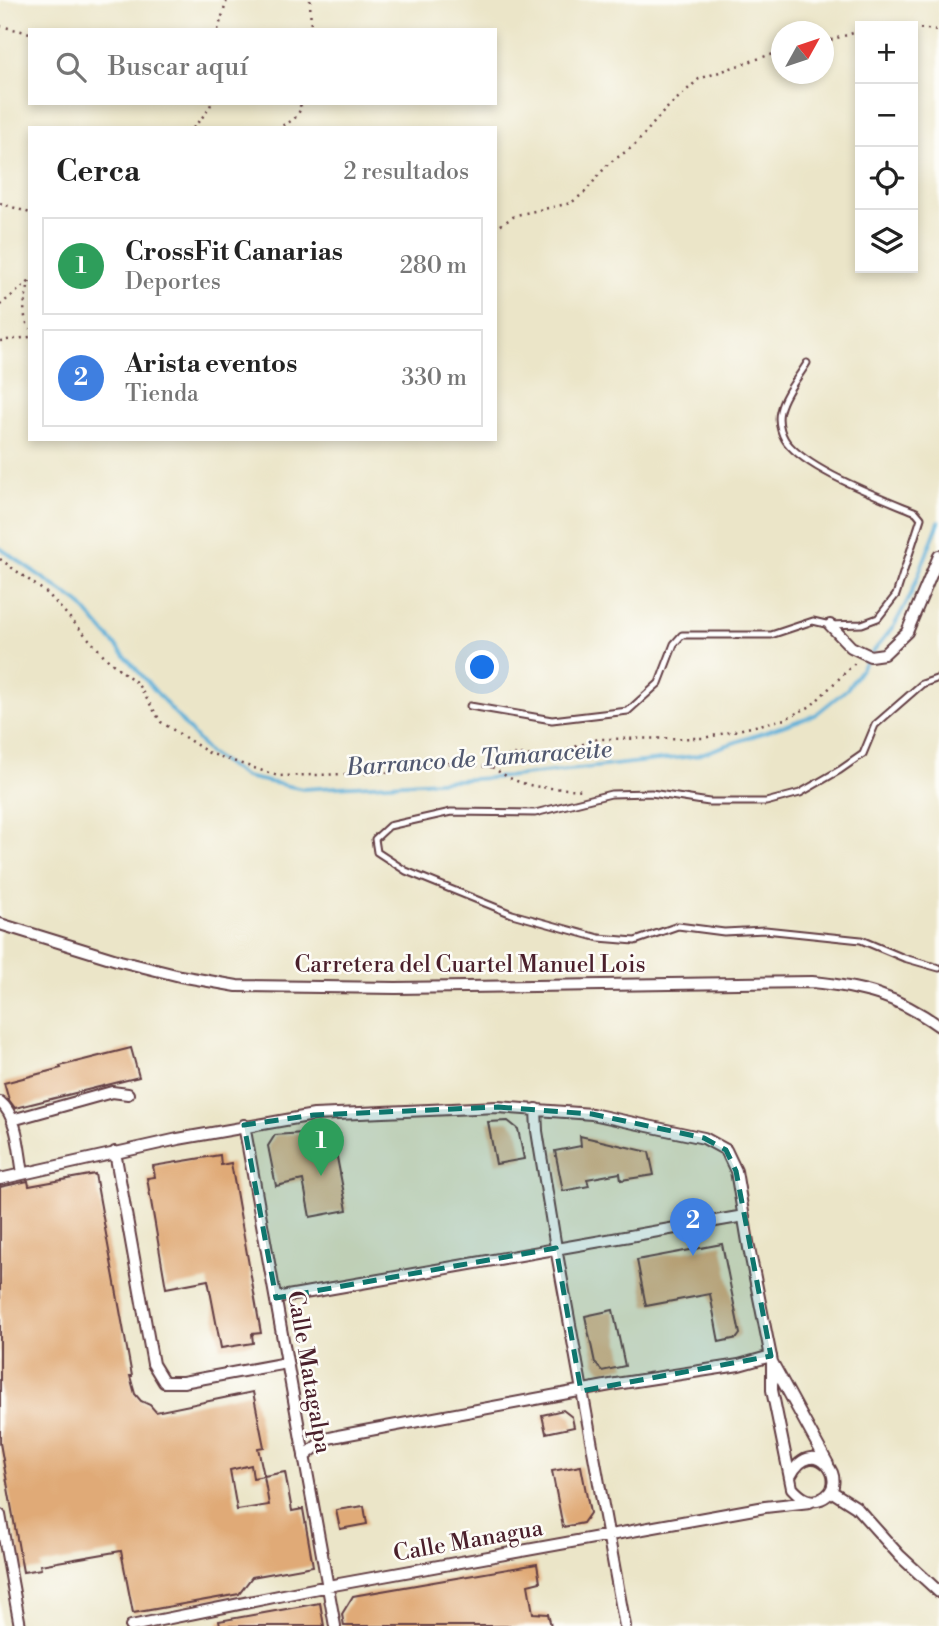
<!DOCTYPE html>
<html lang="es">
<meta charset="utf-8">
<style>
body{margin:0;font-family:"Libre Bodoni",serif;background:#f6f6f6;color:#222}
.controls{position:absolute;right:21px;top:21px;display:grid;overflow:hidden;border-radius:0px;box-shadow:0 4px 10px #0003}
.controls button{width:63px;height:63px;display:grid;place-items:center;padding:0;border:0;border-bottom:2px solid #e0e0e0;background:#fff;color:#222;font:35px sans-serif}
.compass{position:absolute;left:771px;top:21px;width:63px;height:63px;border-radius:50%;background:#fff;box-shadow:0 4px 10px #0003;rotate:50deg}
.you{position:absolute;left:483px;top:668px;width:24px;height:24px;margin:-18px;border:5px solid #fff;border-radius:50%;background:#1a73e8;box-shadow:0 0 0 10px #1a73e833}
.badge{display:grid;place-items:center;width:46px;height:46px;border-radius:50%;background:#d93025;color:#fff;font-size:23px;font-weight:700}
.pin{position:absolute;translate:-50% -58px;filter:drop-shadow(0 2px 4px #0008)}
.pin::after{content:'';position:absolute;top:37px;width:24px;height:21px;background:inherit;clip-path:polygon(0 0,100% 0,50% 100%)}
.list{margin:0;padding:0;list-style:none}
h2{display:flex;justify-content:space-between;align-items:center;height:91px;margin:0;padding:0 28px;font-size:30px}
h2 small{font-size:23px;font-weight:400;color:#767676}
.list li{display:grid;grid-template-columns:46px 1fr auto;gap:21px;align-items:center;box-sizing:border-box;height:98px;margin:0 14px 14px;padding:0 14px;border:2px solid #e0e0e0;border-radius:0px}
.list b{display:block;font-size:26px;white-space:nowrap}
.list p{margin:0;font-size:23px;white-space:nowrap;color:#767676}
.list em{font-size:23px;font-style:normal;color:#767676}
.icon{flex:none;width:38px;height:38px;fill:none;stroke:currentColor;stroke-width:2;stroke-linecap:round;stroke-linejoin:round}
.map{position:relative;flex:none;width:939px;height:1626px;overflow:hidden}
.search{position:absolute;background:#fff;box-shadow:0 4px 10px #0003;left:28px;top:28px;width:469px;height:77px;display:flex;align-items:center;gap:18px;box-sizing:border-box;padding:0 24px;border-radius:0px;color:#767676;font-size:26px}
.panel{position:absolute;background:#fff;box-shadow:0 4px 10px #0003;left:28px;top:126px;width:469px;height:315px;border-radius:0px}
.map>svg:first-child{display:block}
.lines{fill:none;stroke-linecap:round;stroke-linejoin:round}
.stream{stroke:#5dafd8;stroke-width:3.5}
.building{fill:#e0aa77;fill-rule:evenodd}
.lane-casing{stroke:#623d43;stroke-width:9}
.street-casing{stroke:#623d43;stroke-width:14}
.path{stroke:#623d43;stroke-width:2.5;stroke-dasharray:2 5;stroke-linecap:butt}
.lane{stroke:#fff;stroke-width:5}
.street{stroke:#fff;stroke-width:10}
.marked{fill:#0f766e;fill-opacity:0.2;stroke:#0f766e;stroke-width:5;stroke-dasharray:14 9;stroke-linejoin:round}
.labels{text-anchor:middle;stroke-width:5;stroke-linejoin:round;paint-order:stroke}
.street-label{font-size:23px;fill:#4a1f2b;stroke:#fdfcf7}
.water-label{font-size:24px;font-style:italic;fill:#525970;stroke:#fdfcf7}
</style>
<div class="map">
<svg width="939" height="1626" viewBox="0 0 939 1626">
<rect width="100%" height="100%" fill="#fdfcf7"/>
<filter id="ink" filterUnits="userSpaceOnUse"><feTurbulence type="fractalNoise" baseFrequency=".0143" numOctaves="2"/><feDisplacementMap in="SourceGraphic" scale="14" xChannelSelector="R" yChannelSelector="G"/><feConvolveMatrix kernelMatrix="1 2 1 2 8 2 1 2 1" color-interpolation-filters="sRGB"/></filter>
<filter id="wash" filterUnits="userSpaceOnUse"><feTurbulence type="fractalNoise" baseFrequency=".00686" numOctaves="4" result="noise"/><feDisplacementMap in="SourceGraphic" scale="28" xChannelSelector="R" yChannelSelector="G"/><feGaussianBlur stdDeviation="1.57" result="paint"/><feColorMatrix in="noise" values="0 0 0 0 0 0 0 0 0 0 0 0 0 0 0 0 0 1.4 0 .05"/><feComposite in="paint" operator="in"/></filter>
<g filter="url(#wash)">
<rect width="100%" height="100%" fill="#ebe5c8"/>
<g class="lines">
<path class="stream" d="M0,548L79,603L209,753L245,777L303,789L506,777L695,756L815,715L847,689L868,659
M872,653L894,626L911,594L939,522"/>
</g>
<g id="blocks">
<path class="building" d="M131,1048L139,1077L15,1108L9,1100L4,1083L61,1068L60,1066Z
M508,1121L518,1129L524,1159L496,1164L488,1122Z
M332,1131L347,1210L310,1217L303,1180L276,1186L268,1146L275,1135Z
M580,1136L649,1152L654,1175L621,1180L620,1173L587,1179L589,1186L563,1191L555,1151L581,1146Z
M220,1155L221,1165L231,1163L261,1333L252,1334L253,1343L221,1348L208,1280L166,1288L147,1178L155,1177L153,1166Z
M95,1174L132,1376H130L135,1394L141,1401L150,1405L156,1412L253,1392L264,1447L258,1448L264,1476L285,1472L292,1511L303,1509L313,1566L252,1577L239,1594L133,1613L121,1551L40,1565L41,1569L23,1572L0,1443V1187L28,1181L29,1186ZM251,1465L253,1478L264,1476L269,1505L237,1510L230,1470Z
M722,1244L740,1334L737,1338L719,1342L710,1294L646,1306L637,1260Z
M613,1310L625,1366L602,1371L595,1363L585,1316Z
M563,1410L572,1417L574,1427L546,1433L542,1415Z
M581,1466L590,1513L583,1523L563,1527L552,1471Z
M364,1506L367,1524L340,1529L336,1510Z
M537,1564L540,1582L528,1585L533,1613L548,1614L551,1626H344L342,1614L353,1596Z
M320,1603L324,1626H220L219,1621Z"/>
</g>
</g>
<g filter="url(#ink)">
<use href="#blocks" fill-opacity="0" stroke="#623d43" stroke-width="2"/>
<g class="lines">
<g class="lane-casing">
<path id="lane" d="M939,678L922,684L875,725L863,754L840,770L800,793L766,802H709L651,793L611,794L535,813L451,812L389,826L375,839L377,852L406,871L512,914L599,938L635,941L678,926L724,932L765,930L861,940L904,958L939,968
M470,706L552,720L628,711L659,683L674,644L682,635H771L813,621L830,625L862,624L878,618L896,595L921,518L916,512C882,498 815,473 790,446C782,438 777,423 780,411C784,394 798,378 807,363"/>
</g>
<g class="street-casing">
<path id="street" d="M830,625L851,647L870,656L884,654L907,632L939,556
M0,924L120,961L180,976L237,986L396,988L812,982C863,987 897,996 939,1026
M0,1102C18,1116 19,1152 23,1173
M536,1109L537,1131L556,1248L625,1626
M12,1120L112,1092L128,1094
M244,1125L335,1626
M115,1152L153,1364L164,1382H183L287,1363
M0,1179L178,1139L314,1115L498,1107L592,1114L704,1138L726,1150L736,1171L749,1248L772,1362V1390L792,1488C800,1497 809,1504 821,1499C854,1484 814,1431 791,1475
M276,1298L744,1216
M772,1362L828,1464
M304,1457L325,1439L338,1436L616,1384L739,1365L771,1356
M831,1491L856,1507L900,1556L939,1592
M0,1515L20,1626
M131,1626L328,1586L765,1507L810,1502"/>
</g>
<path class="path" d="M310,0L311,30
M0,26L30,33
M913,28L939,30
M218,30L227,0
M824,42L860,31
M193,128L210,108L211,103
M276,128C288,123 298,120 301,106L295,103
M0,203L30,213
M495,229L516,215L571,203L585,192L608,164L634,146L665,110L699,79L766,56L782,52
M30,281C25,298 20,313 30,329
M0,305L30,281
M0,341L30,337
M0,559L48,594L109,661L137,683L161,722L209,753L278,776L385,773L444,763L492,767L510,755L548,756L598,739L704,738L785,719L811,706L856,662
M492,767C525,791 546,787 585,790"/>
<use href="#lane" class="lane"/>
<use href="#street" class="street"/>
</g>
</g>
<path class="marked" d="M498,1107L592,1114L704,1138L726,1150L736,1171L771,1356L581,1391L556,1248L276,1298L244,1125L314,1115Z"/>
<g class="labels">
<g class="street-label">
<text x="470" y="972">Carretera del Cuartel Manuel Lois</text>
<text transform="translate(310 1372) rotate(80)" y="8">Calle Matagalpa</text>
<text transform="translate(468 1540) rotate(-10)" y="8">Calle Managua</text>
</g>
<g class="water-label">
<text transform="translate(479 758) rotate(-4)" y="8">Barranco de Tamaraceite</text>
</g>
</g>
</svg>
<div class="controls">
<button>+</button>
<button>−</button>
<button><svg class="icon" aria-label="locate" viewBox="0 0 24 24"><circle cx="12" cy="12" r="6"/><path d="M12 2v4M12 18v4M2 12h4M18 12h4"/></svg></button>
<button><svg class="icon" aria-label="layers" viewBox="0 0 24 24"><path d="M12 4l9 5-9 5-9-5zM3 14l9 5 9-5"/></svg></button>
</div>
<svg class="compass" viewBox="-18 -18 36 36"><path d="M0-13l5 13h-10z" fill="#e53935"/><path d="M0 13l5-13h-10z" fill="#767676"/></svg>
<div class="you"></div>
<div class="pin badge" style="left:321px;top:1176px;background:#2e9e5b">1</div>
<div class="pin badge" style="left:693px;top:1256px;background:#3f7fe0">2</div>
<div class="search"><svg class="icon" aria-label="search" viewBox="0 0 24 24"><circle cx="10" cy="10" r="6"/><path d="M15 15l6 6"/></svg>Buscar aquí</div>
<section class="panel">
<h2>Cerca<small>2 resultados</small></h2>
<ul class="list">
<li><span class="badge" style="background:#2e9e5b">1</span><div><b>CrossFit Canarias</b><p>Deportes</p></div><em>280 m</em></li>
<li><span class="badge" style="background:#3f7fe0">2</span><div><b>Arista eventos</b><p>Tienda</p></div><em>330 m</em></li>
</ul>
</section>
</div>
